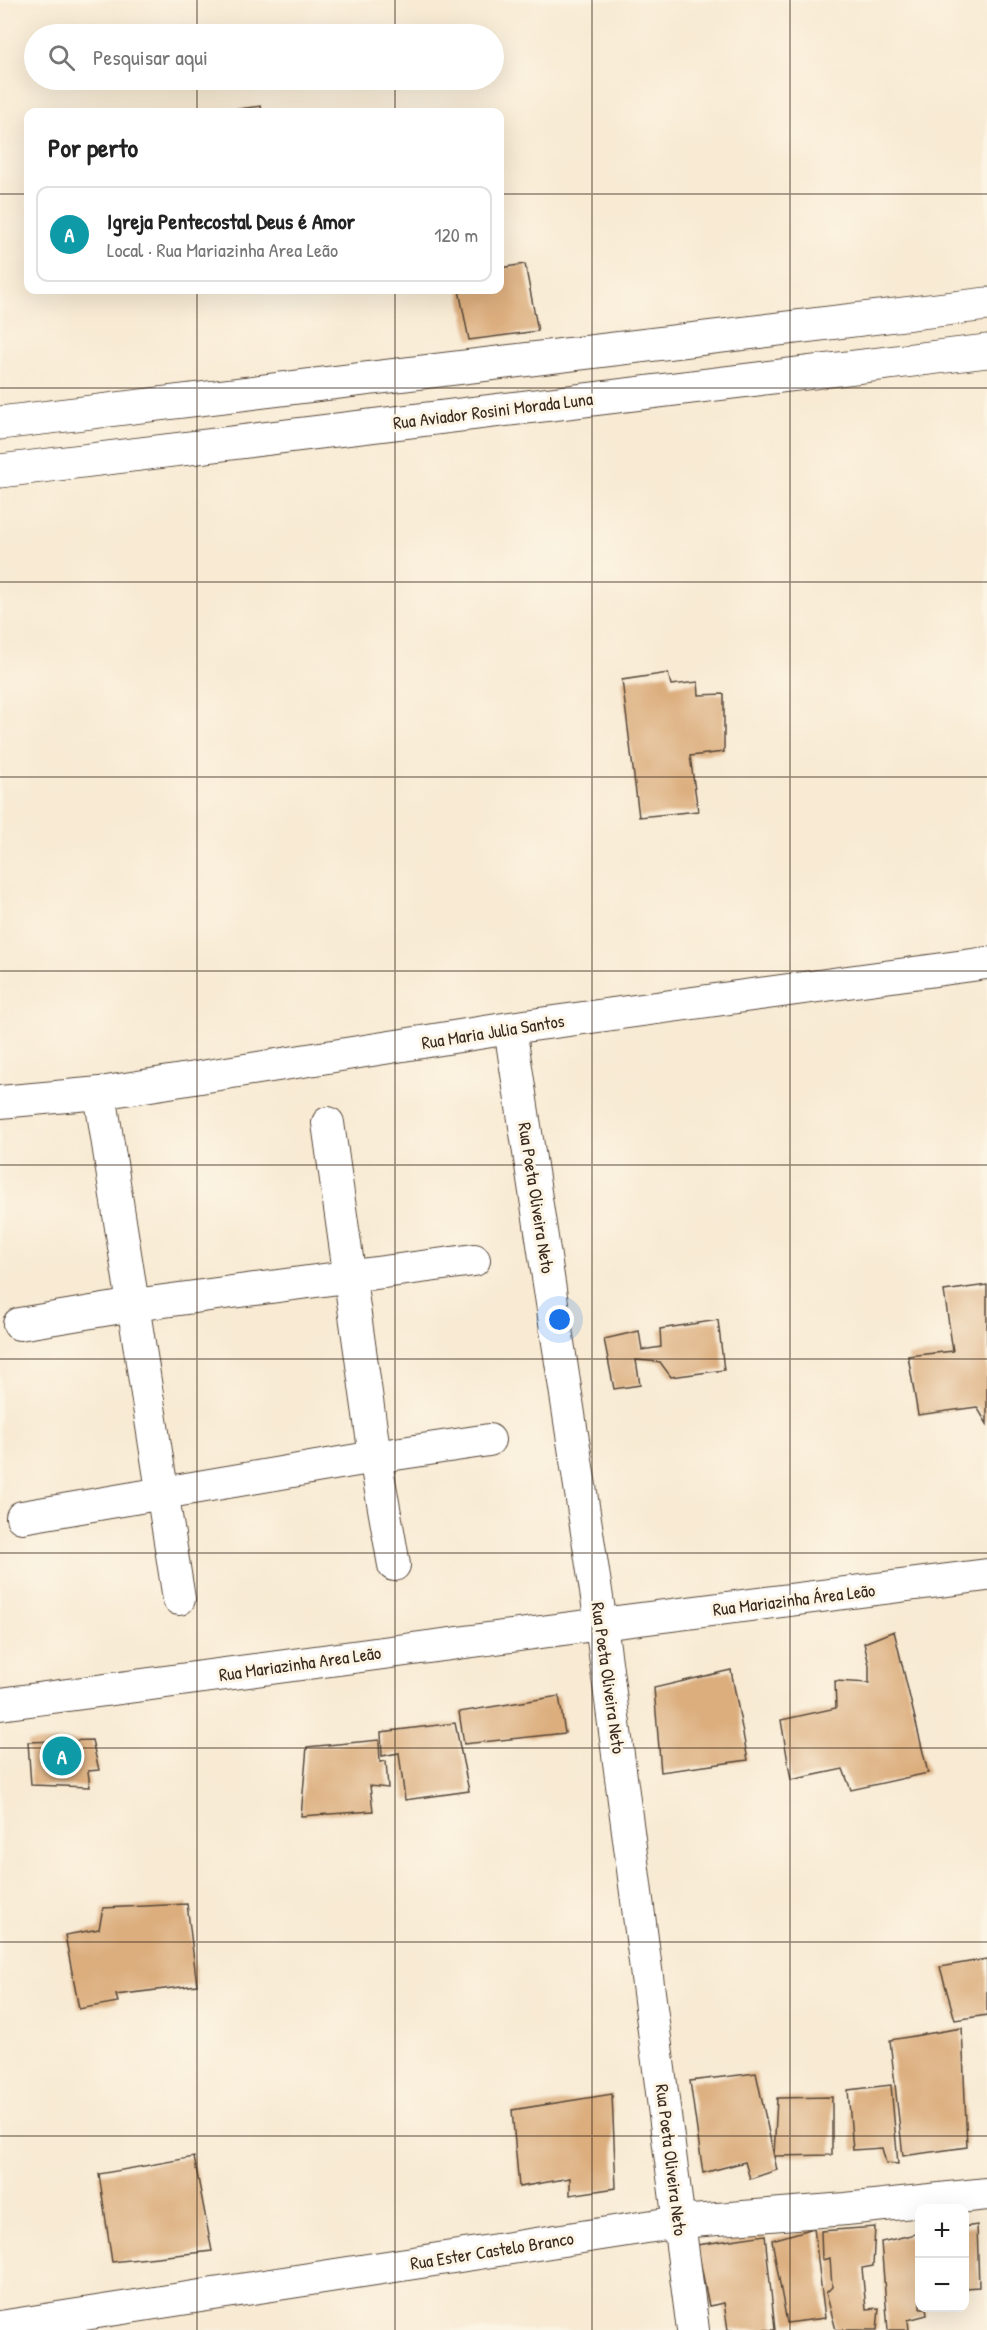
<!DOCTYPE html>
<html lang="pt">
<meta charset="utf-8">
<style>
body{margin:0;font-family:"Patrick Hand",sans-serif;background:#f6f6f6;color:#222}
.controls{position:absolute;right:18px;bottom:18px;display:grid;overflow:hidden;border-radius:12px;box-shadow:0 6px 24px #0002}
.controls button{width:54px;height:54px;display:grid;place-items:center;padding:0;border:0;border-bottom:2px solid #e0e0e0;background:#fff;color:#222;font:30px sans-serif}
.you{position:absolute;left:560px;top:1320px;width:21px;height:21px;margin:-15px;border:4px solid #fff;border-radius:50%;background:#1a73e8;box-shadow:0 0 0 9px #1a73e833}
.badge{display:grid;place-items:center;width:39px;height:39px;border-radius:50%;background:#2563eb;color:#fff;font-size:20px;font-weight:700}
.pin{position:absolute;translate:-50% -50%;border:3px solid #fff;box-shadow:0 2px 6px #0006}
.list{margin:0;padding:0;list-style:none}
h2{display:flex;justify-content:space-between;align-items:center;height:78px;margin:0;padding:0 24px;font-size:26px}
h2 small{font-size:20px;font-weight:400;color:#767676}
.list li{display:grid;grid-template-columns:39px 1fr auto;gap:18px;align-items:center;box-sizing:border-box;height:96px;margin:0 12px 12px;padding:0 12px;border:2px solid #e0e0e0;border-radius:12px}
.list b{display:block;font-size:22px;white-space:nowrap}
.list p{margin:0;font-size:20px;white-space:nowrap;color:#767676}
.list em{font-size:20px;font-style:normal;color:#767676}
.icon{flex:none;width:33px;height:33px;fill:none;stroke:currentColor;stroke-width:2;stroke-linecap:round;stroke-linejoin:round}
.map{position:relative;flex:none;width:987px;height:2330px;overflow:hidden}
.search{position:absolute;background:#fff;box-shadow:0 6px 24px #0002;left:24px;top:24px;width:480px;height:66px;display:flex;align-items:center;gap:15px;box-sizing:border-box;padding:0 21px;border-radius:33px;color:#767676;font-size:22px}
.panel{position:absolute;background:#fff;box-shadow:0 6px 24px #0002;left:24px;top:108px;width:480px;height:186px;border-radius:12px}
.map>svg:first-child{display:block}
.building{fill:#dcae7e}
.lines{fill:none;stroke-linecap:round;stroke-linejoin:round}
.street-casing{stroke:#574739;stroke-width:34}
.secondary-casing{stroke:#574739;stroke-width:35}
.street{stroke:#fff;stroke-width:32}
.secondary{stroke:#fff;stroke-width:33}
.grid{fill:none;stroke:#3b2a1e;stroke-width:1.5;stroke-opacity:0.55}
.labels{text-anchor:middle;stroke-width:6;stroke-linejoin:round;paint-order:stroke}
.street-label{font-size:18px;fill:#3b2a1e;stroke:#fcf5e5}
</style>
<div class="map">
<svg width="987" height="2330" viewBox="0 0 987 2330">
<rect width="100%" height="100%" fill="#fcf5e5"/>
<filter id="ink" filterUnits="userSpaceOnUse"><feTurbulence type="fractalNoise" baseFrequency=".0167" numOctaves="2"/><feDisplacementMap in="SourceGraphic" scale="12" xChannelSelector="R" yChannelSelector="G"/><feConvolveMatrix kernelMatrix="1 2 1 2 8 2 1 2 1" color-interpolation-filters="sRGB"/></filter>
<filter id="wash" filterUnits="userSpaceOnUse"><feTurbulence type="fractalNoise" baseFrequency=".008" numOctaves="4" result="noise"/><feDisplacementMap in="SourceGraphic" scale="24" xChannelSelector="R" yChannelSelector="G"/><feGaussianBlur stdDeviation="1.35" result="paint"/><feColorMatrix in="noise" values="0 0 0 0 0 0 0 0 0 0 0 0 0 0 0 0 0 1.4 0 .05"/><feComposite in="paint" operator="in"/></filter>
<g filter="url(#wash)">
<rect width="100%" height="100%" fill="#f8ead3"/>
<g id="blocks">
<path class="building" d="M261,106L262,112H225V111Z
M525,264L538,331L469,340L459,290H500V268Z
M668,673L671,685L698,682L699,695L724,694V752L690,756L698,811L639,817L622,680Z
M987,1285V1424L977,1407L918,1415L908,1356L953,1351L944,1291Z
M718,1320L724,1370L671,1377L660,1362L636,1360L640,1385L614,1389L604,1339L639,1331L642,1350L661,1347L660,1329Z
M894,1631L928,1773L851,1790L843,1769L791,1780L781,1720L836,1708L835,1681L869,1683V1665L864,1643Z
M731,1670L748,1760L661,1772L654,1688Z
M559,1696L565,1733L464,1744L459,1712Z
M455,1723L469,1791L405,1800L399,1753L382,1756L381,1732Z
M92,1740L99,1770L88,1771L90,1787L31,1785L28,1742Z
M379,1740L380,1762L386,1761L388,1788L370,1786L373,1811L301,1816L307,1747Z
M187,1904L197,1985L116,1995L118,2002L79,2009L65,1935L99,1929L103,1908Z
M987,1959V2015L955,2020L940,1967Z
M962,2028L967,2147L903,2156L890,2040Z
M756,2073L777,2170L750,2179L745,2162L703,2173L690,2081Z
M891,2085L898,2164L886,2163L882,2148L853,2150L848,2090Z
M612,2094L616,2188L570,2195V2178L519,2187L512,2110Z
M832,2097V2155L774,2156L777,2098Z
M194,2157L212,2251L112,2262L99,2174Z
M977,2225L979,2287L964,2288V2227Z
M875,2227L873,2266L862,2268L866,2309L879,2308L877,2330H836L826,2293L832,2287L830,2258L822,2260L821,2231Z
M814,2228L825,2318L787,2323L772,2240Z
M920,2233V2308H926L927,2315L908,2320L909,2330H888L881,2242Z
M765,2235L775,2330H728L724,2303L709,2306L697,2245Z"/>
</g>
</g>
<g filter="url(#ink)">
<use href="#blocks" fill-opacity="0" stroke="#574739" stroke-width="1.5"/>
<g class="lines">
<g class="street-casing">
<path id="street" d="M510,1028L601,1624L693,2330
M100,1093L179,1599
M0,1102L100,1093L510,1028L987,963
M328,1123L375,1457L394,1565
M19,1324L134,1305L474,1260
M22,1517L375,1457L489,1440
M0,1704L601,1624L987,1575
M0,2327L679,2222L846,2209L987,2194"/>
</g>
<g class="secondary-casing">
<path id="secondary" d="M0,423L987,304
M0,471L987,351"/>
</g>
<use href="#street" class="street"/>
<use href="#secondary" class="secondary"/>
</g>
</g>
<path class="grid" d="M197,0V34M395,0V34M592,0V2330M790,0V2330M197,80V112M395,80V112M0,194H28M500,194H987M197,290V2330M395,290V2330M0,388H987M0,582H987M0,777H987M0,971H987M0,1165H987M0,1359H987M0,1553H987M0,1748H987M0,1942H987M0,2136H987"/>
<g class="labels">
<g class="street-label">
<text transform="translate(493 411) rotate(-7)" y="6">Rua Aviador Rosini Morada Luna</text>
<text transform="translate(493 1032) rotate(-9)" y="6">Rua Maria Julia Santos</text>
<text transform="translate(536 1198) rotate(81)" y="6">Rua Poeta Oliveira Neto</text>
<text transform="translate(794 1600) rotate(-7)" y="6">Rua Mariazinha Área Leão</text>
<text transform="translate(300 1664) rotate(-8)" y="6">Rua Mariazinha Area Leão</text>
<text transform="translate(608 1678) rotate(82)" y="6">Rua Poeta Oliveira Neto</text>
<text transform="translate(671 2160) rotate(83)" y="6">Rua Poeta Oliveira Neto</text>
<text transform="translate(492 2251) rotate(-9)" y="6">Rua Ester Castelo Branco</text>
</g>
</g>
</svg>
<div class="controls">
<button>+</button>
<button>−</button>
</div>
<div class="you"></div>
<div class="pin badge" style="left:62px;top:1756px;background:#0f9aa8">A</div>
<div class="search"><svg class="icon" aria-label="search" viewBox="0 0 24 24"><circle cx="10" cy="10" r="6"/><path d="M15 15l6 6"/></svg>Pesquisar aqui</div>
<section class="panel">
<h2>Por perto<small></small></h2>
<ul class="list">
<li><span class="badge" style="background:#0f9aa8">A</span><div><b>Igreja Pentecostal Deus é Amor</b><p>Local · Rua Mariazinha Area Leão</p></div><em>120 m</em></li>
</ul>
</section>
</div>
